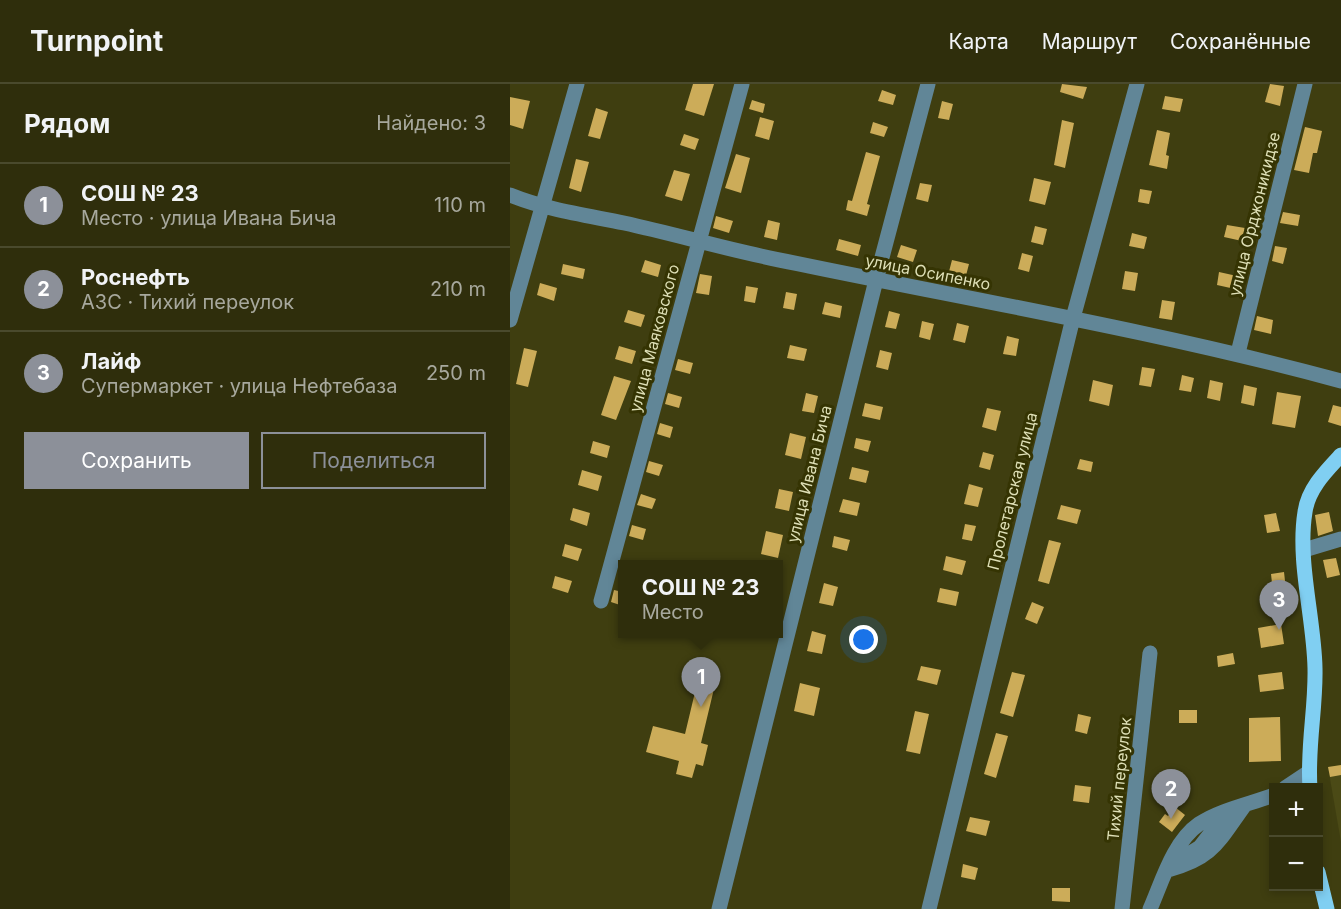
<!DOCTYPE html>
<html lang="ru">
<meta charset="utf-8">
<style>
body{margin:0;font-family:Inter,sans-serif;background:#3b3a1a;color:#f1f3f6}
.controls{position:absolute;right:18px;bottom:18px;display:grid;overflow:hidden;border-radius:0px;box-shadow:0 3px 9px #0003}
.controls button{width:54px;height:54px;display:grid;place-items:center;padding:0;border:0;border-bottom:2px solid #4a4a2d;background:#2f2e0c;color:#f1f3f6;font:30px sans-serif}
.you{position:absolute;left:354px;top:556px;width:21px;height:21px;margin:-15px;border:4px solid #fff;border-radius:50%;background:#1a73e8;box-shadow:0 0 0 9px #1a73e833}
.badge{display:grid;place-items:center;width:39px;height:39px;border-radius:50%;background:#8c9099;color:#fff;font-size:20px;font-weight:700}
.pin{position:absolute;translate:-50% -50px;filter:drop-shadow(0 2px 3px #0008)}
.pin::after{content:'';position:absolute;top:32px;width:21px;height:18px;background:inherit;clip-path:polygon(0 0,100% 0,50% 100%)}
.popup{position:absolute;left:108px;top:476px;width:165px;height:78px;box-sizing:border-box;display:grid;place-content:center;border-radius:0px;background:#2f2e0c;filter:drop-shadow(0 2px 4px #0005);font-size:20px;white-space:nowrap;color:#a7a89d}
.popup b{font-size:22px;color:#f1f3f6}
.popup::after{content:'';position:absolute;left:50%;top:100%;margin-left:-12px;border:12px solid transparent;border-top-color:#2f2e0c}
.list{margin:0;padding:0;list-style:none}
h2{display:flex;justify-content:space-between;align-items:center;height:78px;margin:0;padding:0 24px;font-size:26px}
h2 small{font-size:20px;font-weight:400;color:#a7a89d}
.list li{display:grid;grid-template-columns:39px 1fr auto;gap:18px;align-items:center;box-sizing:border-box;height:84px;padding:0 24px;border-top:2px solid #4a4a2d}
.list b{display:block;font-size:22px;white-space:nowrap}
.list p{margin:0;font-size:20px;white-space:nowrap;color:#a7a89d}
.list em{font-size:20px;font-style:normal;color:#a7a89d}
.actions{display:flex;gap:12px;padding:18px 24px}
.actions a{flex:1;padding:14px 0;border:2px solid #8c9099;border-radius:0px;text-align:center;font-size:21px;color:#8c9099}
.actions .main{background:#8c9099;color:#fff}
.map{position:relative;flex:none;width:831px;height:825px;overflow:hidden}
header{display:flex;align-items:center;gap:36px;box-sizing:border-box;height:84px;padding:0 30px;background:#2f2e0c;border-bottom:2px solid #4a4a2d}
header strong{font-size:28px}
nav{display:flex;gap:33px;margin-inline-start:auto;font-size:21px}
main{display:flex}
aside{flex:1;background:#2f2e0c}
.map>svg:first-child{display:block}
.built{fill:#4b4a16}
.building{fill:#ccac59}
.lines{fill:none;stroke-linecap:round;stroke-linejoin:round}
.minor{stroke:#618697;stroke-width:15}
.major{stroke:#80cff2;stroke-width:15}
.labels{text-anchor:middle;stroke-width:6;stroke-linejoin:round;paint-order:stroke}
.street-label{font-size:16px;fill:#dedfb6;stroke:#353403}
</style>
<header>
<strong>Turnpoint</strong>
<nav><a>Карта</a><a>Маршрут</a><a>Сохранённые</a></nav>
</header>
<main>
<aside>
<h2>Рядом<small>Найдено: 3</small></h2>
<ul class="list">
<li><span class="badge">1</span><div><b>СОШ № 23</b><p>Место · улица Ивана Бича</p></div><em>110 m</em></li>
<li><span class="badge">2</span><div><b>Роснефть</b><p>АЗС · Тихий переулок</p></div><em>210 m</em></li>
<li><span class="badge">3</span><div><b>Лайф</b><p>Супермаркет · улица Нефтебаза</p></div><em>250 m</em></li>
</ul>
<div class="actions"><a class="main">Сохранить</a><a>Поделиться</a></div>
</aside>
<div class="map">
<svg width="831" height="825" viewBox="0 0 831 825">
<rect width="100%" height="100%" fill="#3f3e10"/>
<path class="built" d="M831,681V758L818,683Z"/>
<path class="building" d="M183,0H204L194,32L175,26Z
M552,0L577,3L573,15L550,8Z
M760,0L774,2L770,22L755,18Z
M372,6L386,11L383,21L368,17Z
M655,12L673,15L670,28L652,25Z
M0,13L20,17L13,45L0,41Z
M242,16L255,20L253,29L239,25Z
M432,17L443,20L439,36L428,34Z
M86,24L98,28L90,55L78,52Z
M250,33L264,37L259,56L245,52Z
M552,36L564,39L555,84L544,81Z
M363,38L378,43L374,53L360,49Z
M795,43L812,47L807,69H803L799,89L784,86Z
M647,46L660,49L656,71L659,72L657,85L639,81Z
M174,50L189,55L185,66L170,61Z
M356,68L370,72L357,120L360,121L357,132L336,126L338,116L342,117Z
M226,70L240,74L231,109L215,104Z
M66,75L79,78L71,108L59,104Z
M164,86L180,90L172,117L155,112Z
M524,94L541,98L535,121L519,117Z
M410,99L422,101L418,118L406,115Z
M630,105L642,107L639,120L628,118Z
M773,128L790,131L788,142L770,139Z
M206,132L223,137L219,149L203,144Z
M258,136L270,139L267,156L254,153Z
M717,141L735,144L732,157L714,153Z
M525,142L537,145L533,161L521,158Z
M622,149L637,153L634,165L619,162Z
M329,155L351,161L348,172L326,166Z
M391,161L407,166L403,178L387,173Z
M765,162L777,164L773,180L762,177Z
M512,169L523,172L519,188L508,185Z
M135,176L151,181L148,193L131,188Z
M442,176L459,180L453,203L436,199Z
M53,180L75,185L73,195L51,190Z
M615,187L628,189L625,207L612,205Z
M709,188L727,192L725,205L707,201Z
M190,190L202,192L199,211L186,209Z
M30,199L47,204L44,217L27,211Z
M236,202L248,204L245,219L234,217Z
M276,208L287,210L284,226L273,224Z
M652,216L665,218L662,236L649,234Z
M315,218L332,222L330,234L312,230Z
M118,226L135,231L131,243L114,238Z
M379,227L390,230L386,245L375,243Z
M747,232L763,236L761,250L744,246Z
M412,237L424,240L420,256L409,253Z
M447,239L459,242L455,259L443,256Z
M497,252L509,255L506,272L493,270Z
M280,261L297,265L294,277L277,274Z
M109,262L126,267L122,280L105,275Z
M14,264L27,267L18,303L6,300Z
M370,266L382,269L378,286L366,283Z
M168,275L183,279L180,290L165,286Z
M632,283L645,285L641,303L629,301Z
M672,291L684,294L681,308L669,306Z
M104,292L121,297L106,336L91,331Z
M583,296L603,301L599,322L579,317Z
M700,296L713,299L710,317L697,314Z
M734,301L747,304L744,322L731,319Z
M767,308L791,312L785,344L762,340Z
M158,309L172,313L169,324L155,320Z
M296,309L308,312L304,329L292,327Z
M355,319L373,323L370,336L352,332Z
M823,321L831,323V342L818,338Z
M477,324L491,327L486,347L472,343Z
M150,339L163,343L160,354L147,350Z
M280,349L296,353L291,375L275,371Z
M346,354L361,357L358,368L344,364Z
M83,357L100,362L97,374L80,369Z
M473,368L484,371L480,386L469,383Z
M570,375L583,378L581,388L567,385Z
M139,377L153,381L149,392L136,388Z
M342,383L359,387L356,399L339,395Z
M72,386L92,392L88,407L68,401Z
M459,400L473,404L468,423L454,420Z
M269,405L283,408L279,427L265,424Z
M131,410L146,415L142,425L127,421Z
M333,415L350,419L347,432L329,428Z
M551,421L571,426L567,440L547,435Z
M63,424L80,429L77,442L60,436Z
M819,428L823,447L808,452L805,431Z
M766,429L770,447L757,449L754,431Z
M455,440L466,442L462,457L452,455Z
M122,441L136,445L133,456L119,452Z
M256,447L273,451L268,474L251,470Z
M324,452L340,456L337,467L322,463Z
M539,456L551,459L539,500L528,497Z
M55,460L72,465L68,477L52,472Z
M436,472L456,477L452,491L433,486Z
M826,474L830,491L817,494L813,476Z
M774,488L776,506L763,508L761,490Z
M45,492L62,497L58,509L42,504Z
M314,499L328,503L323,522L309,519Z
M430,504L449,508L446,522L427,518Z
M104,506L113,508V522L101,518Z
M522,518L534,523L527,540L515,535Z
M771,540L774,560L751,564L748,544Z
M302,547L316,551L312,570L297,567Z
M723,569L725,580L708,583L707,572Z
M411,582L431,586L427,601L407,596Z
M187,583L208,588L191,659L198,661L193,682L186,680L182,694L166,690L169,677L136,668L143,642L175,650L186,604L182,603Z
M502,588L515,591L503,633L490,629Z
M772,588L774,605L750,608L748,591Z
M290,599L310,604L304,632L284,627Z
M669,626H687V639H669Z
M405,627L419,630L410,670L396,667Z
M568,630L581,633L577,650L565,647Z
M770,633L771,677L739,678V634Z
M486,649L498,652L486,694L474,690Z
M831,681V691L820,693L818,683Z
M565,701L581,703L579,719L563,717Z
M665,723L675,731L662,748L649,738L655,730L658,732Z
M460,733L480,737L476,752L456,747Z
M453,780L468,784L465,796L451,793Z
M542,804H560V818L542,817Z"/>
<g class="lines">
<path class="minor" d="M0,111C37,126 75,131 114,139C160,149 205,162 251,172C444,213 640,245 831,297
M0,236L67,0
M728,269L795,0
M794,466L831,455
M91,517L232,0
M775,704L799,688
M674,773L690,763L717,728
M658,786C703,774 708,758 734,722
M209,825L366,196L418,0
M419,825L563,234L627,0
M612,825L640,569
M640,825C652,798 663,758 689,740C710,726 740,720 764,711"/>
<path class="major" d="M800,704C797,663 806,624 805,584C804,534 787,477 795,428C798,405 816,387 831,371
M808,788L817,825"/>
</g>
<g class="labels">
<g class="street-label">
<text transform="translate(744 130) rotate(-76)" y="6">улица Орджоникидзе</text>
<text transform="translate(418 188) rotate(11)" y="6">улица Осипенко</text>
<text transform="translate(144 254) rotate(-75)" y="6">улица Маяковского</text>
<text transform="translate(299 390) rotate(-76)" y="6">улица Ивана Бича</text>
<text transform="translate(502 407) rotate(-76)" y="6">Пролетарская улица</text>
<text transform="translate(609 695) rotate(-84)" y="6">Тихий переулок</text>
</g>
</g>
</svg>
<div class="controls">
<button>+</button>
<button>−</button>
</div>
<div class="you"></div>
<div class="pin badge" style="left:191px;top:623px">1</div>
<div class="popup"><b>СОШ № 23</b>Место</div>
<div class="pin badge" style="left:661px;top:735px">2</div>
<div class="pin badge" style="left:769px;top:546px">3</div>
</div>
</main>
